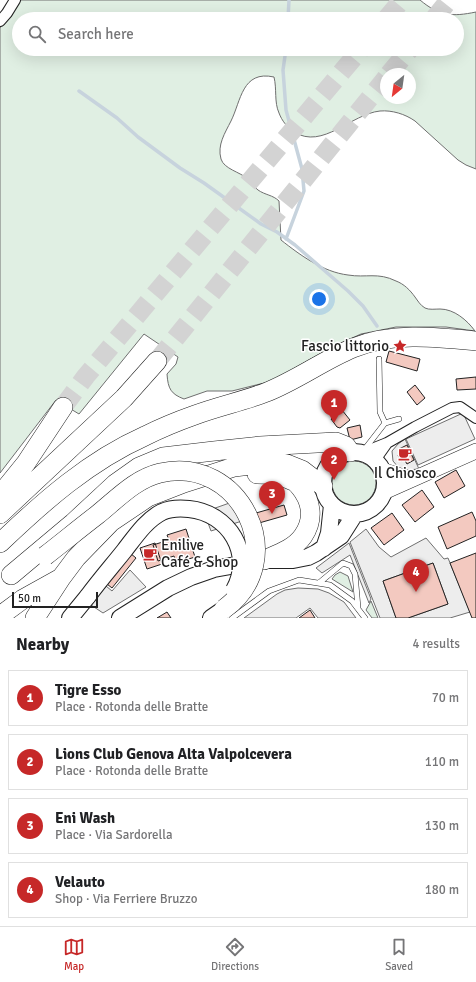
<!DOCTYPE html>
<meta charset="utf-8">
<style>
body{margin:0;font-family:Signika,sans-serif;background:#f6f6f6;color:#202124}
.compass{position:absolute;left:380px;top:68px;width:36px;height:36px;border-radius:50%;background:#fff;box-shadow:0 4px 16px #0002;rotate:209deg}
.scale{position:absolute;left:12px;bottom:10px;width:86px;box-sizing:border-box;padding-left:4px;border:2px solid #222;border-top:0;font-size:11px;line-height:14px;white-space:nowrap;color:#222;-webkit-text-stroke:3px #fff;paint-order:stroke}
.you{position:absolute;left:319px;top:299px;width:14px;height:14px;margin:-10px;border:3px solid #fff;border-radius:50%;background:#1a73e8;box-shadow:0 0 0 6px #1a73e833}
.badge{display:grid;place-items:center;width:26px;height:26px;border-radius:50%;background:#c62828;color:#fff;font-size:13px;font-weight:700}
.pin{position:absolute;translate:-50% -33px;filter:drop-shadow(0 1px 2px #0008)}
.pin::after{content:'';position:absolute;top:21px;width:14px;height:12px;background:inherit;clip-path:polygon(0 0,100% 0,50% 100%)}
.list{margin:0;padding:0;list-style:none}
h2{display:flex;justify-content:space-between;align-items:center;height:52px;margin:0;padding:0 16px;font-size:17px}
h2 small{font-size:13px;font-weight:400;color:#757577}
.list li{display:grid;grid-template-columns:26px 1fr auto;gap:12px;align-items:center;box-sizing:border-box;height:56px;margin:0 8px 8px;padding:0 8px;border:1px solid #e0e0e0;border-radius:0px}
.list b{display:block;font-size:15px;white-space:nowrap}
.list p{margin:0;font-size:13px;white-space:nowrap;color:#757577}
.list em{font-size:13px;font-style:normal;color:#757577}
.icon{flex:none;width:22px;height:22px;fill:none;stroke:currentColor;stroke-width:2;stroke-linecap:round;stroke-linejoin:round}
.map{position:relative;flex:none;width:476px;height:618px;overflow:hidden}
.search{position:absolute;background:#fff;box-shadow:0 4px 16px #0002;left:12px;right:12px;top:12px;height:44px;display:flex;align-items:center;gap:10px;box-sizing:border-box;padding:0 14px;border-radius:22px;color:#757577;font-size:15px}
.sheet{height:308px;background:#fff}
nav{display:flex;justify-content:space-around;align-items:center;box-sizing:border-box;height:56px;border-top:1px solid #e0e0e0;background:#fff;font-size:11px;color:#757577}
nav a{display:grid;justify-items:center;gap:2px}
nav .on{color:#c62828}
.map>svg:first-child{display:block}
.green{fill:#e0efe3;stroke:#6f6f6f;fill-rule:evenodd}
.parking{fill:#ededed;stroke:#6f6f6f}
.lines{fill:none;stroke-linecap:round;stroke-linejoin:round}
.stream{stroke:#c7d3dd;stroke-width:3.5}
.building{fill:#f3c9c0;stroke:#222}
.highway-tunnel{stroke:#d3d3d3;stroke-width:19;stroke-dasharray:19 10;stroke-linecap:butt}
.lane-casing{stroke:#222;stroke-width:6}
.street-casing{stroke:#222;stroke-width:12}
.secondary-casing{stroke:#222;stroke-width:16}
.primary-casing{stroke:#222;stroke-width:18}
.highway-casing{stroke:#222;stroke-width:20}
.lane{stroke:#fff;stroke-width:5}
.street{stroke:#fff;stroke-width:10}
.secondary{stroke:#fff;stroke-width:15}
.primary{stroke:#fff;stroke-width:16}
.highway{stroke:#fff;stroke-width:19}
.primary-bridge-casing{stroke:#222;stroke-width:18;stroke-linecap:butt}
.highway-bridge-casing{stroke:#222;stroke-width:20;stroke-linecap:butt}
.primary-bridge{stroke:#fff;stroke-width:16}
.highway-bridge{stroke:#fff;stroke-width:19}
.labels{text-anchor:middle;stroke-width:3;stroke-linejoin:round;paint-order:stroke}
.poi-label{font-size:15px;fill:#222;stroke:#fff;text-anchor:end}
</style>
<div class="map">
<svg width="476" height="618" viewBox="0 0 476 618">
<rect width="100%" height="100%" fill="#fff"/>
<path class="green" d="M21,0H420C439,16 452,17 476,12V169L466,165L458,160L415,121C405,114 392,110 380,111C351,114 323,150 294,132C287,127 282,121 279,113C274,102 277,89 274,77C242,70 241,101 231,121C225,133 217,145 221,159C224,169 240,172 248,179C251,182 254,187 258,190C265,195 273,195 279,201L281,240C300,255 323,272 348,275C366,278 378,272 396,281C404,284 410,290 415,297C418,301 420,305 425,308C429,310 435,309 440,309C454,309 467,320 475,331L446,327H396L361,334L332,347L272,381L232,391H207L184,399C171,394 168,389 167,374L176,364L178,357L144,334L79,414L56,400L0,473V28ZM19,19H457V49H19ZM386,74H410V98H386Z
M332 483a22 22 0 1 1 44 0a22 22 0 1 1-44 0Z
M340,572L348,576L353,592L332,579L335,575Z
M371,601L378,618H372L366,610Z"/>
<path class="parking" d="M463,413L475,439L418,465L406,439Z
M405,439L419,469L407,470L399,468L393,461L392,451L398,444Z
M238,500L245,520L211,531L204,512Z
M366,529L379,547L391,557L426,538L444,559L448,558L470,612L450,618H408L448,604L433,563L383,581L396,618H380L350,542Z
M349,543L371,599L369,603L350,555L322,573L316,568Z
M130,570L146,587L103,613L91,605L106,586L112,591Z
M298,588L318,589L329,593L344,602L356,618H318L310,608L296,618H244L277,594L285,590Z"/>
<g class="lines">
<path class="stream" d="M288,19L289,0
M79,91L117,118L138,137L180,168L204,183L261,224L277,232L295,245L348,291L363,306L377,326
M286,239L304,191L302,169L286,110L283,70L286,49"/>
</g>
<path class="building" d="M389,351L420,359L417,371L386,362Z
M476,377V389L457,390L456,379Z
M415,385L425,398L417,405L407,392Z
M342,410L350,420L340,428L337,427L331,419Z
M360,425L362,437L350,440L347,428Z
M407,445L414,460L407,464L404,459L401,461L398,455L401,453L399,449Z
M456,470L465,486L444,498L435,482Z
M422,490L434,507L415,522L402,505Z
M284,505L287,515L259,523L256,513Z
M472,512L476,521V536L447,549L438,527Z
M392,513L404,530L384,545L371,528Z
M186,529L195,557L176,563L174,556L158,561L153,545L169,540L167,535Z
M155,543L162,564L147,569L140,548Z
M130,553L136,558L112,588L107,584Z
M476,553V618H472L450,563Z
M433,563L448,604L408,618H396L383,581Z
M310,610L315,618H299Z
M167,612L171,618H157Z"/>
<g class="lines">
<path class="highway-tunnel" d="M386,19L402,0
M434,19L449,0
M389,74L410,49
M157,361L386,78
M63,407L86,376L361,49"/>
<g class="lane-casing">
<path id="lane" d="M379,359L380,412L385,423
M364,450L385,423L399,419
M319,583L343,563L351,566L355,574L358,608
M232,618L269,591L299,580L330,585L352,601L365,618"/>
</g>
<g class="street-casing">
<path id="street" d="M0,21L7,13L15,0
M362,453L387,443L415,427L452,408L460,407L476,418
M375,460L387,443"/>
</g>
<g class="secondary-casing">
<path id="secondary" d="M382,470L410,479
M384,492L476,451"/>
</g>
<g class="primary-casing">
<path id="primary" d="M323 483a31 31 0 1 1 62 0a31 31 0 1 1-62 0Z
M324,548L329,533L332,505
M70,618L88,596
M120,618L168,588L191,577L214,569L264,560H293L308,557L316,553L341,536L355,514
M211,618L224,609"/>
</g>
<g class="highway-casing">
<path id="highway" d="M257,474C270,474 281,475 293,481C296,482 298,485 300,487C312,502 314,520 303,536C294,549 278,554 264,560
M0,495L26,463L63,407
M0,514L124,398L157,361
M0,543C44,501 89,461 145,436C161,428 178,421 195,415C219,406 244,401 267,392C297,380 324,360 353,348C392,332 436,337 476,341
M11,575L73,523L115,484L139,467L163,457L214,451L260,446L336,442L346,446L350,452
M0,616L23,599L59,579
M35,618L61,578L76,558L111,522L148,497L184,483L234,467L275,462L287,464L302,470L323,486"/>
</g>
<use href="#lane" class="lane"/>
<use href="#street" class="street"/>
<use href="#secondary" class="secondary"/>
<use href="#primary" class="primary"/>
<use href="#highway" class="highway"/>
<g class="primary-bridge-casing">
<path id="primary-bridge" d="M88,596C99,581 112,566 124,551C135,537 146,520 162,512C171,508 180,508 189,509C229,513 254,554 234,590"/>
</g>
<g class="highway-bridge-casing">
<path id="highway-bridge" d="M45,556C63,542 80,528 97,515C117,499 135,479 160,473C240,454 292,560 224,609"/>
</g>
<use href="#primary-bridge" class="primary-bridge"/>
<use href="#highway-bridge" class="highway-bridge"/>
</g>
<defs>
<g id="sight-bare" transform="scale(1.08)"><path d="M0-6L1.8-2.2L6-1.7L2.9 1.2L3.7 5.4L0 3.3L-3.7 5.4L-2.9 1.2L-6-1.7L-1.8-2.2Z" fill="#c62828" stroke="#fff" stroke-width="2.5" paint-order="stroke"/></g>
<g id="cafe-bare" transform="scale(1.08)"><path d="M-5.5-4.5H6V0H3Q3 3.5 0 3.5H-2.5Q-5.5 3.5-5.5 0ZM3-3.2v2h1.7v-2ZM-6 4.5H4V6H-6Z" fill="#c62828" stroke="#fff" stroke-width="2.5" paint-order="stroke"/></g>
</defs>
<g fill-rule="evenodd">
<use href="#sight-bare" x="400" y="346"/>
<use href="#cafe-bare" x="405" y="454"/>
<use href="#cafe-bare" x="150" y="554"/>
</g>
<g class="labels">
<g class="poi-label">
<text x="389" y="351">Fascio littorio</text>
<text x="405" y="478" text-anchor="middle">Il Chiosco</text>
<text x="161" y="550" text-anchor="start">Enilive<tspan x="161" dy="17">Café &amp; Shop</tspan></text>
</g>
</g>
</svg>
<svg class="compass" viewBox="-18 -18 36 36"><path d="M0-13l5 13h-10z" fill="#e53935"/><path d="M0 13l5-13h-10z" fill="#757577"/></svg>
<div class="scale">50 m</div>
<div class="you"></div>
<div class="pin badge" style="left:334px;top:423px">1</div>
<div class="pin badge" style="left:334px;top:480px">2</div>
<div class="pin badge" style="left:272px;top:514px">3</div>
<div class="pin badge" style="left:416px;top:592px">4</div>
<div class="search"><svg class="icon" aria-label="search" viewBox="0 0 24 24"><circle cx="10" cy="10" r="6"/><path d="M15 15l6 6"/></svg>Search here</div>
</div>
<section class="sheet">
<h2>Nearby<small>4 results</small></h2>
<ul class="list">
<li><span class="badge">1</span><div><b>Tigre Esso</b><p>Place · Rotonda delle Bratte</p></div><em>70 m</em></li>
<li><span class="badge">2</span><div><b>Lions Club Genova Alta Valpolcevera</b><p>Place · Rotonda delle Bratte</p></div><em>110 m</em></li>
<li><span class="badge">3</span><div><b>Eni Wash</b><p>Place · Via Sardorella</p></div><em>130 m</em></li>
<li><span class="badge">4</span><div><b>Velauto</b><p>Shop · Via Ferriere Bruzzo</p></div><em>180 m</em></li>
</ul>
</section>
<nav>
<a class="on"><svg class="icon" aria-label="map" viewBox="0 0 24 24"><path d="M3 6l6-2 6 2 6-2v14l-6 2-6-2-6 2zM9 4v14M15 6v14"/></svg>Map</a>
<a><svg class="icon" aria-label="directions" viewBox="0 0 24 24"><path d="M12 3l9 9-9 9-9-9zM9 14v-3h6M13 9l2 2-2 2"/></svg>Directions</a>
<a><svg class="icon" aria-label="saved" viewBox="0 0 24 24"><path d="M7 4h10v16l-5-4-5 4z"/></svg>Saved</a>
</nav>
